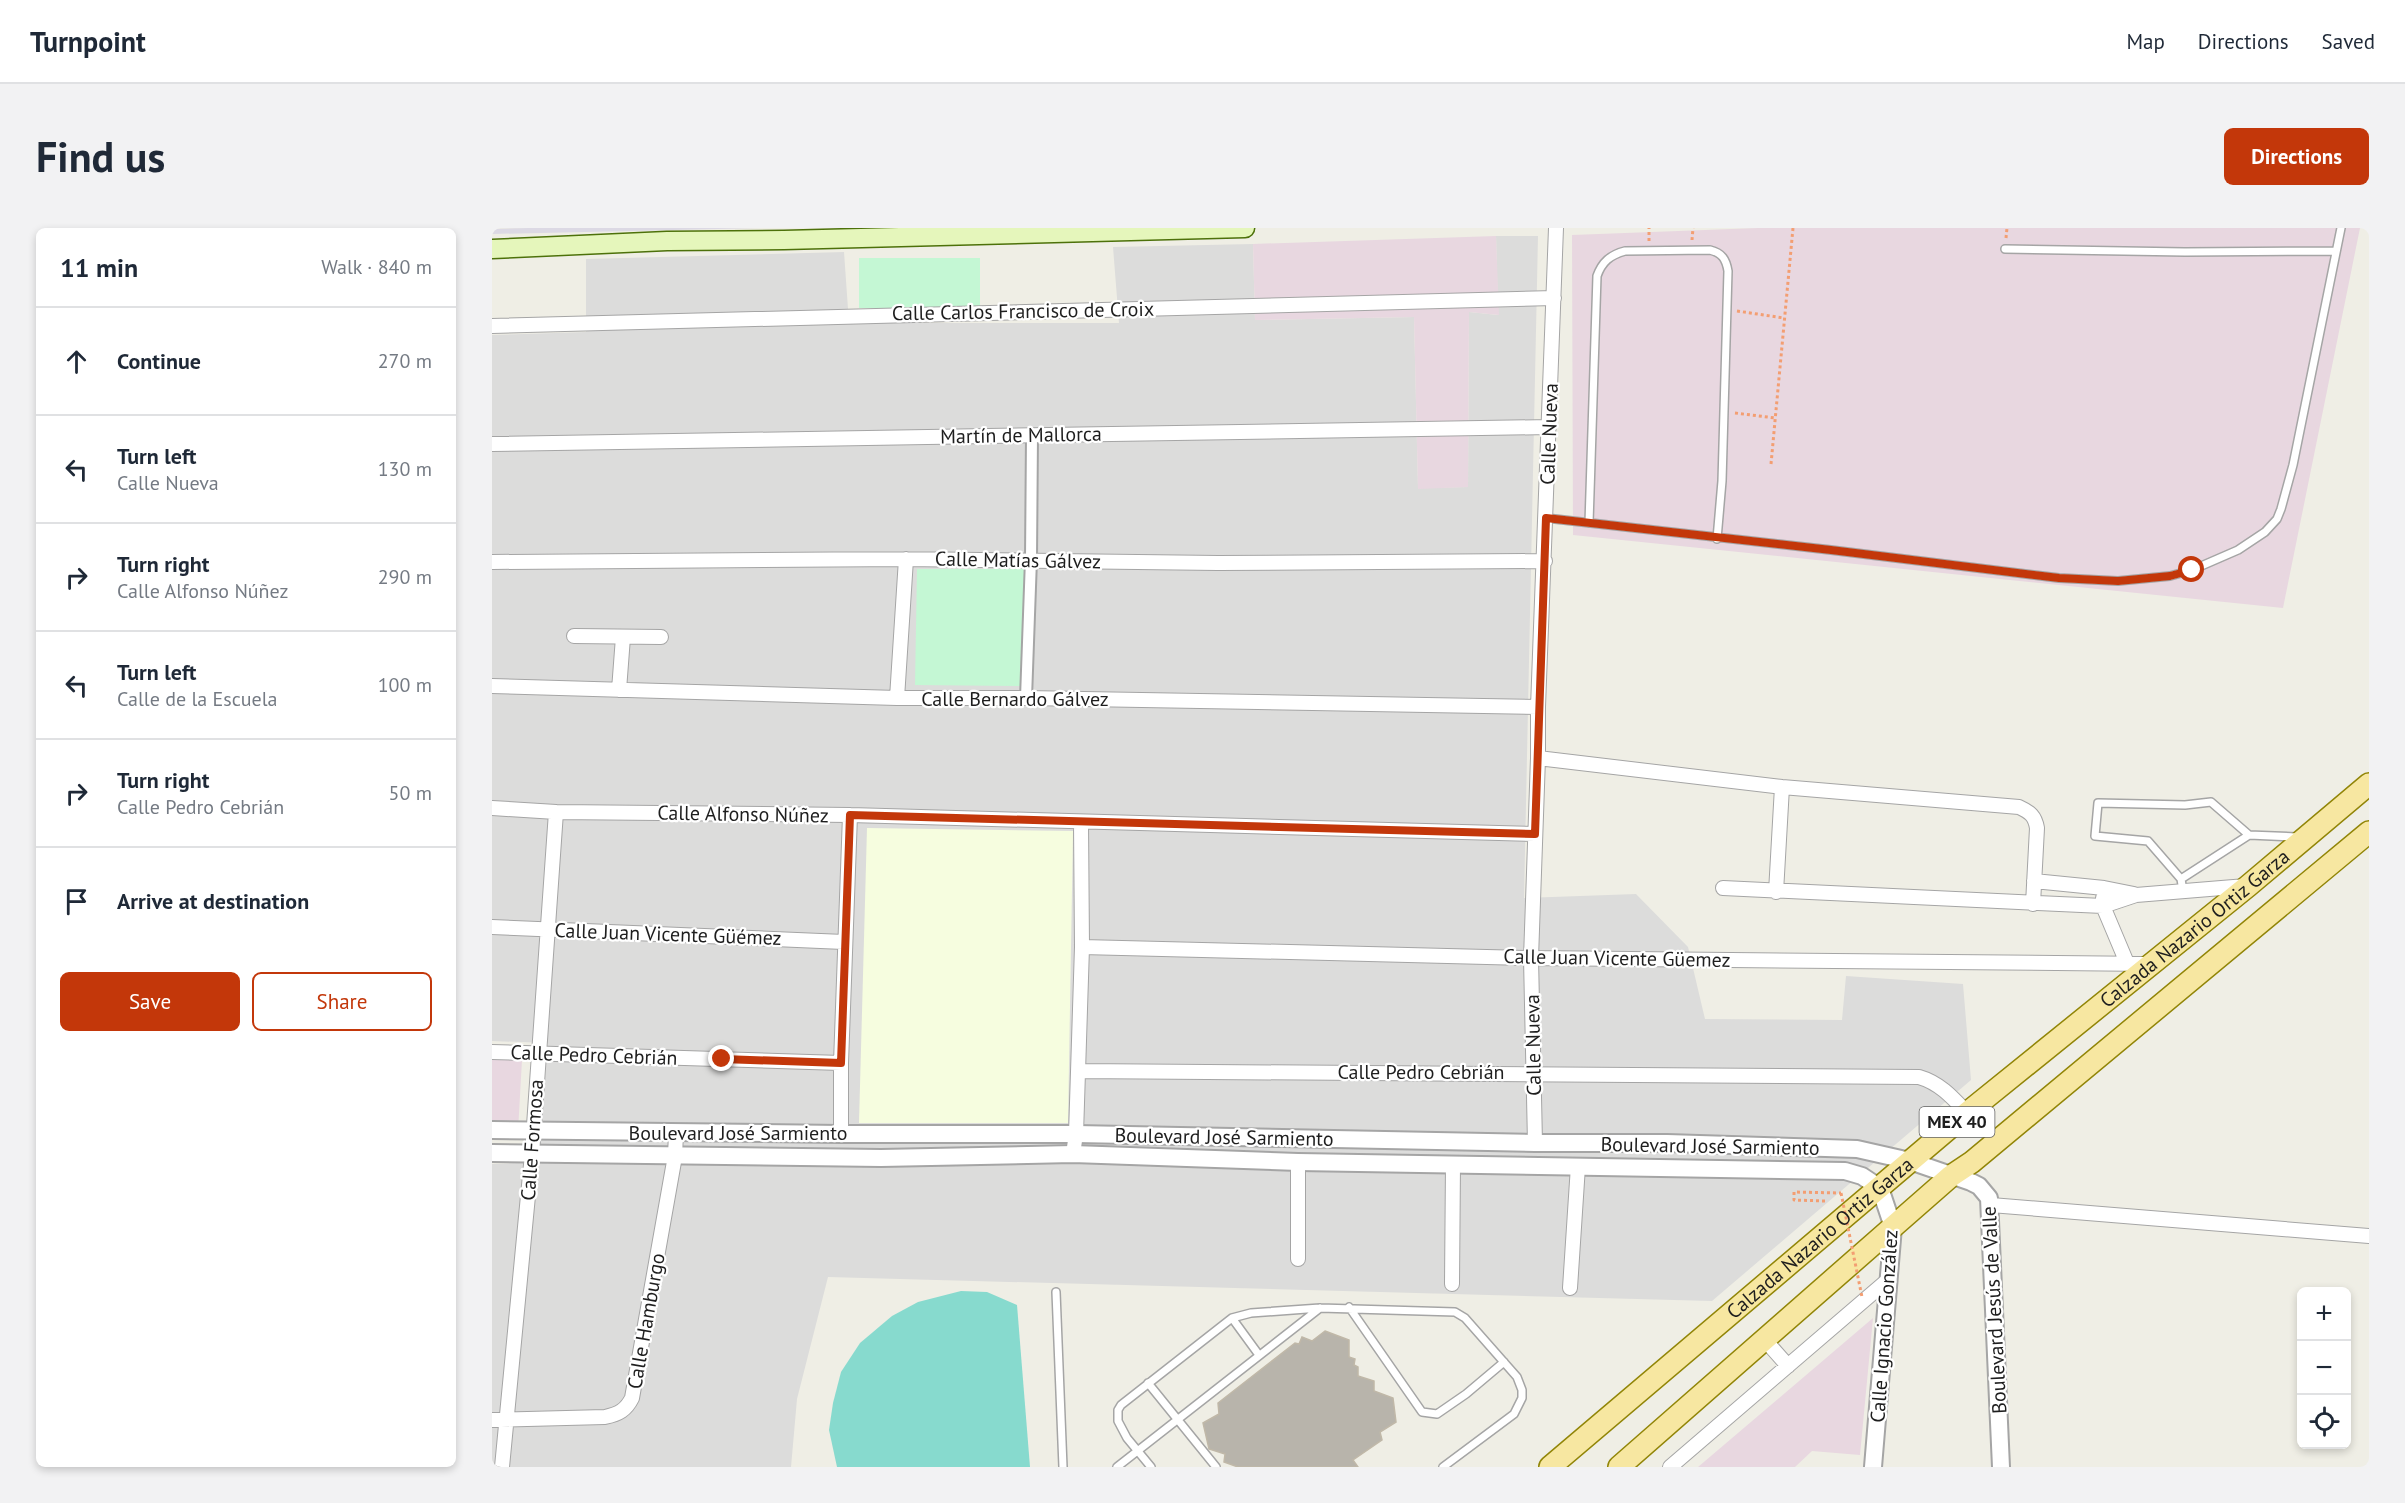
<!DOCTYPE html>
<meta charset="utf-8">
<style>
body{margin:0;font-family:"PT Sans",sans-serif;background:#f2f2f3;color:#1f2937}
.controls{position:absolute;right:18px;bottom:18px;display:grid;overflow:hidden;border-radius:9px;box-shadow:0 3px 9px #0003}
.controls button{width:54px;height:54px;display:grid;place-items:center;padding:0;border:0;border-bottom:2px solid #e0e1e3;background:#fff;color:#1f2937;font:30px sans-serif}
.stop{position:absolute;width:18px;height:18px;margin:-14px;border:4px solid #c3370a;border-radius:50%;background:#fff}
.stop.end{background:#c3370a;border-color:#fff;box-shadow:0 2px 6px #0008}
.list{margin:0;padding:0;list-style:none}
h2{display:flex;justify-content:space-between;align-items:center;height:78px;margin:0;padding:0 24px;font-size:26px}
h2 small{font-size:20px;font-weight:400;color:#747a83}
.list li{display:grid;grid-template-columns:39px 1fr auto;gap:18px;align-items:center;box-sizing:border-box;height:108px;padding:0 24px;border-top:2px solid #e0e1e3}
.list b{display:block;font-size:22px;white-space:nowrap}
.list p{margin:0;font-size:20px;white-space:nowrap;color:#747a83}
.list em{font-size:20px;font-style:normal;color:#747a83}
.actions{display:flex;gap:12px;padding:18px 24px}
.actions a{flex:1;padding:14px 0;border:2px solid #c3370a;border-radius:9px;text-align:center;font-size:21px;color:#c3370a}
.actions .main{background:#c3370a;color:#fff}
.icon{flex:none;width:33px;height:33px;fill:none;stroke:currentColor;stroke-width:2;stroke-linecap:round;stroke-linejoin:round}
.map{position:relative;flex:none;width:1877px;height:1239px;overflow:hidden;border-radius:9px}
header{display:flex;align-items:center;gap:36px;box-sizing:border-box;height:84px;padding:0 30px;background:#fff;border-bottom:2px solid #e0e1e3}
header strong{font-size:28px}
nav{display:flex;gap:33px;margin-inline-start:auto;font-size:21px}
.intro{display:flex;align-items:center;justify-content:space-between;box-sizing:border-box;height:144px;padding:0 36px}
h1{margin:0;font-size:42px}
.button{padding:15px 27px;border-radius:9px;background:#c3370a;color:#fff;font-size:21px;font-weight:700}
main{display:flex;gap:36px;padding:0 36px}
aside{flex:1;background:#fff;border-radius:9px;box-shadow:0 3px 9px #0003}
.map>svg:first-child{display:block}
.residential{fill:#dcdcdb}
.industrial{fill:#e8d7e0}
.education{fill:#f6fddf}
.park{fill:#c4f7d4}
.pitch{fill:#87dace}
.plaza{fill:#dcd9e4}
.building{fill:#b8b4ab;stroke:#c0b8a8;stroke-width:1.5}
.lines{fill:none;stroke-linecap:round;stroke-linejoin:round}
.service-casing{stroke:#a5a5a5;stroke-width:10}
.pedestrian-casing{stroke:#a5a5a5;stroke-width:14}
.minor-casing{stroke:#a5a5a5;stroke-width:16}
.tertiary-casing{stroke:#a5a5a5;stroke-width:20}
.secondary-casing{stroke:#4d710a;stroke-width:21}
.primary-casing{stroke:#918507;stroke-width:24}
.path{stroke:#f39e72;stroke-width:3;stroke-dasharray:3 3;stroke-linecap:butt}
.service{stroke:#fff;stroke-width:7}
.pedestrian{stroke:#fff;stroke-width:10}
.minor{stroke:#fff;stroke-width:14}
.tertiary{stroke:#fff;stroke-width:16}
.secondary{stroke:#e5f6bb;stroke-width:18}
.primary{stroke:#f7e7a1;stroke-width:21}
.path-bridge{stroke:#f39e72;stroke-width:3;stroke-dasharray:3 3;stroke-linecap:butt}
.route{stroke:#c3370a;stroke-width:8}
.labels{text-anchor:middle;stroke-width:4.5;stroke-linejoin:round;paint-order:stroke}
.shield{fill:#fff;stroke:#626262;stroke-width:1.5}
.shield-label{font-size:18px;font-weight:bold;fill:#1e1e1e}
.street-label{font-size:20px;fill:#1e1e1e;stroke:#fff}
</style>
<header>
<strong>Turnpoint</strong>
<nav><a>Map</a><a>Directions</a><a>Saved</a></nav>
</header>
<div class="intro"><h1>Find us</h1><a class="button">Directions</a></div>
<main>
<aside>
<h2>11 min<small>Walk · 840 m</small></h2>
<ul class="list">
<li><svg class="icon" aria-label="ahead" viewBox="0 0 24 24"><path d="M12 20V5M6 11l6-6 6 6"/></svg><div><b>Continue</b></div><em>270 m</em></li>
<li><svg class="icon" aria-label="left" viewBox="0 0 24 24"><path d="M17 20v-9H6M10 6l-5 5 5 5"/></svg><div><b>Turn left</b><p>Calle Nueva</p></div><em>130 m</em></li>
<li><svg class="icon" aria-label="right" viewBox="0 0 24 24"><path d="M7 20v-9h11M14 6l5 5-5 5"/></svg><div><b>Turn right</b><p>Calle Alfonso Núñez</p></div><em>290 m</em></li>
<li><svg class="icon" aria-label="left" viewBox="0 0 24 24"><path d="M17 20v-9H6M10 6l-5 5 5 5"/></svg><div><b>Turn left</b><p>Calle de la Escuela</p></div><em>100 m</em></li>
<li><svg class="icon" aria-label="right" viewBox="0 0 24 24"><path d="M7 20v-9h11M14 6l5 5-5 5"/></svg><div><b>Turn right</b><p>Calle Pedro Cebrián</p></div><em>50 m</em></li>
<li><svg class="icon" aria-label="arrive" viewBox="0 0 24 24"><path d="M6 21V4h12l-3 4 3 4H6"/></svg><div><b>Arrive at destination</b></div></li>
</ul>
<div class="actions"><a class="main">Save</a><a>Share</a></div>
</aside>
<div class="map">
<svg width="1877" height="1239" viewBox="0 0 1877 1239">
<rect width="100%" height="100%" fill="#efeee5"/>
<path class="residential" d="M1004,8H1046L1032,670L1144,666L1196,719L1213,791L1350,792L1354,748L1471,756L1479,852L1220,1073L336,1049L305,1171L299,1239H0V936L46,934L56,815L0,813V107L94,104V31L352,24L357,95H627L621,19L761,16L763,92L922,89L926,260L976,259L977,84L1006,87Z"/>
<path class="industrial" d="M1266,0H1868L1791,380L1081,307L1080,7Z
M1004,8L1007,87L977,84L976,259L926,261L922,89L763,92L761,16Z
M0,832H30L26,903L0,902Z
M1381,1090L1368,1227L1320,1223L1303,1239H1206Z"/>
<path class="education" d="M375,600L581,603L576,895H367Z"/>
<path class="park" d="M367,30H488V80H367Z
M425,341H535L533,458L423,457Z"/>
<path class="pitch" d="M469,1063L495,1064L525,1077L538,1239H345L337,1202L341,1175L349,1144L368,1115L400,1088L426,1074Z"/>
<path class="plaza" d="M36,0H269L0,6V1Z"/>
<path class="building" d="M833,1103L857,1112V1129L863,1131L862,1137L866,1139V1148L882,1153V1163L901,1170L904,1194L888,1204L890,1212L861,1232L866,1239H746L732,1234L733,1226L717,1221L711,1195L727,1186L726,1175L803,1115L807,1116L810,1109L820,1113Z"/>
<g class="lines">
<g class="service-casing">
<path id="service" d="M1513,21L1693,24L1844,23
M1054,290L1339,322L1567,350L1626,353L1678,348L1700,342L1746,322L1773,304L1785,291L1789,281L1801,237L1849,0
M1097,295L1105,48C1110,34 1118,27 1133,23L1218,22C1230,25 1234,31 1236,43L1230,253L1225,311
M1689,651L1757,607
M1691,663L1689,651L1656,613L1603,608L1606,575L1693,577L1719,574L1757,607L1805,609
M564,1064L571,1239
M857,1079L930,1184L945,1186L974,1166L1012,1134
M740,1090L767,1127
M656,1155L724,1239
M625,1239L828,1080
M659,1239L635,1210L626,1193V1182L629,1177L740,1090L759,1085L828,1080L963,1084L973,1090L1025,1149L1030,1162V1170L1022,1186L951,1239"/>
</g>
<g class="pedestrian-casing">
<path id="pedestrian" d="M534,470L539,331L540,207"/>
</g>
<g class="minor-casing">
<path id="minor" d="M0,98L1062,70
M0,216L1057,199
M0,334L414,331L726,335L1053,333
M82,408L169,409
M0,458L405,470H534L1046,479
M127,462L131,409
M405,470L414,331
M1046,530L1290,559L1527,579C1538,584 1543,588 1545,600L1541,676
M0,580L64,584L358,587L1043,606
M1542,653L1612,660L1642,666
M1231,660L1611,678L1644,667L1754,658
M1284,664L1290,559
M1611,670V678L1635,735
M0,699L352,714
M590,719L1039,730L1660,736
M0,824L349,835
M586,843L1427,849C1448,855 1461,870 1475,885
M349,906V835L358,587
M1043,915L1039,730L1046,530V479L1064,0
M581,926L584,906L590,719L589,595
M806,934V1031
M1499,977L1877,1008
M960,1056L961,936
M1078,1060L1086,938
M1273,1112L1296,1138
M0,1192L113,1189C127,1186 134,1182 140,1170L183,928L184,905
M10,1239L40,926L64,584
M1178,1239L1397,1051"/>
</g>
<g class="tertiary-casing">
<path id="tertiary" d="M0,902L349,906H584L1043,915H1175L1365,921L1418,933L1479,954L1487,958L1497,970L1509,1239
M0,925L389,930L581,926L806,934L1353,943L1370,948L1388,960L1401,999L1381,1239"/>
</g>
<g class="secondary-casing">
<path id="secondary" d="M0,21L175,13L292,12L753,0"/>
</g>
<g class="primary-casing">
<g id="primary">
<path id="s1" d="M1058,1239L1475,885L1756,658L1877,556"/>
<path d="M1127,1239L1459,948L1480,934L1877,604"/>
</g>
</g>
<path class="path" d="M1514,10L1515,0
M1200,12L1201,0
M1157,13V0
M1245,83L1292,90
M1243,185L1283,190
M1279,236L1301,0
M1333,973L1302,972V964L1349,965"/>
<use href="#service" class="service"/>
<use href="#pedestrian" class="pedestrian"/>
<use href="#minor" class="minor"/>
<use href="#tertiary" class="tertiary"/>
<use href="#secondary" class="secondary"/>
<use href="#primary" class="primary"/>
<path class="path-bridge" d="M1349,965L1370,1069"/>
</g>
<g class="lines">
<path class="route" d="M230,831L349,835L358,587L1043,606L1054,290L1339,322L1567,350L1626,353L1678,348L1700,342"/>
</g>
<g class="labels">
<rect class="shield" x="1427.5" y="879" width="75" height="30" rx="4.5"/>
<g class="shield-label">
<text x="1465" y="900">MEX 40</text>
</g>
<g class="street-label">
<text transform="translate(531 83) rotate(-1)" y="7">Calle Carlos Francisco de Croix</text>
<text transform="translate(1057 206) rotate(-88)" y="7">Calle Nueva</text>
<text transform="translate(529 207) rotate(-1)" y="7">Martín de Mallorca</text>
<text transform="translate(526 332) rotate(1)" y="7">Calle Matías Gálvez</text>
<text x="523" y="478">Calle Bernardo Gálvez</text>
<text transform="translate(251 586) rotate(1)" y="7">Calle Alfonso Núñez</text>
<text dy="7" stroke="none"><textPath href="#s1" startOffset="840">Calzada Nazario Ortiz Garza</textPath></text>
<text transform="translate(176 706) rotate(2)" y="7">Calle Juan Vicente Güémez</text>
<text transform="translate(1125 730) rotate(1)" y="7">Calle Juan Vicente Güemez</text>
<text transform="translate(1041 817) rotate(-91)" y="7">Calle Nueva</text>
<text transform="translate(102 827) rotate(2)" y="7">Calle Pedro Cebrián</text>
<text x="929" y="851">Calle Pedro Cebrián</text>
<text x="246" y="912">Boulevard José Sarmiento</text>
<text transform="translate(732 909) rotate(1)" y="7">Boulevard José Sarmiento</text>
<text transform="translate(40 912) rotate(-86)" y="7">Calle Formosa</text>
<text transform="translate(1218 918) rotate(1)" y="7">Boulevard José Sarmiento</text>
<text dy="7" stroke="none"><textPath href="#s1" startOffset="354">Calzada Nazario Ortiz Garza</textPath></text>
<text transform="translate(1502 1082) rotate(-93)" y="7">Boulevard Jesús de Valle</text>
<text transform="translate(154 1093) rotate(-80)" y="7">Calle Hamburgo</text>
<text transform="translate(1392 1098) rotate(-86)" y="7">Calle Ignacio González</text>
</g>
</g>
</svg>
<div class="controls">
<button>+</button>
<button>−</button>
<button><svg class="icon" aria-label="locate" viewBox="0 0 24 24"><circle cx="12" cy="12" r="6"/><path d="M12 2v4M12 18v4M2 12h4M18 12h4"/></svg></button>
</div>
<div class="stop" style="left:1700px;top:342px"></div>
<div class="stop end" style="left:230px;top:831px"></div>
</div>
</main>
